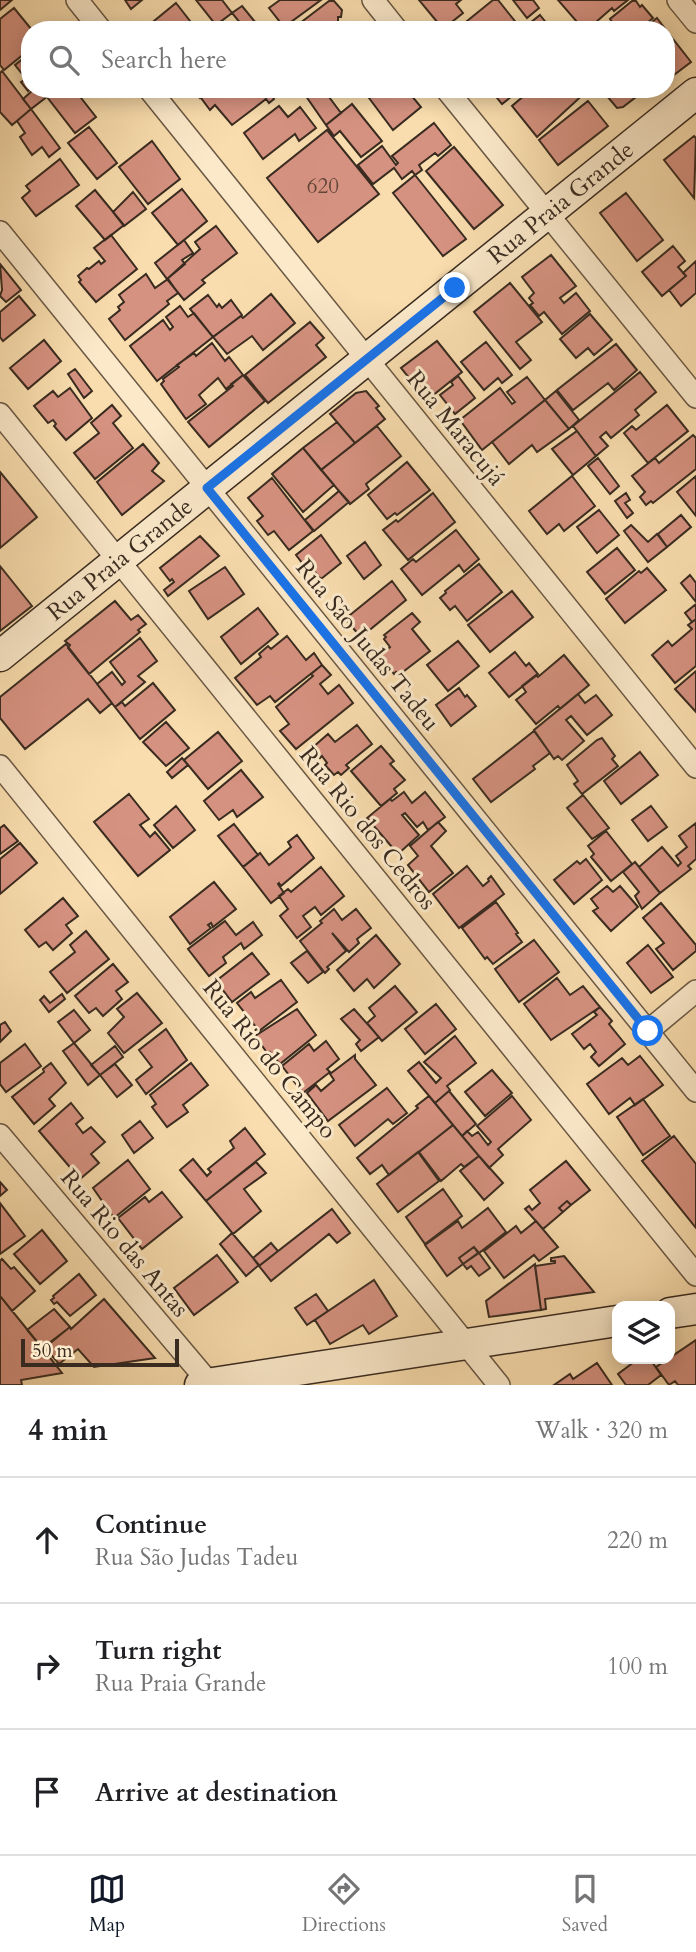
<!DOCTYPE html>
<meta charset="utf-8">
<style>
body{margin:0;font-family:Cardo,serif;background:#f6f6f6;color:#202124}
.controls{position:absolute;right:21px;bottom:21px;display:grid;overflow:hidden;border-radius:14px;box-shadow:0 4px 18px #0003}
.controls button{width:63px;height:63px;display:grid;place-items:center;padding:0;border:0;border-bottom:2px solid #e0e0e0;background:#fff;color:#202124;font:35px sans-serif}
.scale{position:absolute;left:21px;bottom:18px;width:158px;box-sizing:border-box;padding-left:7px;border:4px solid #392b20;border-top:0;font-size:19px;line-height:24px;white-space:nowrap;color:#392b20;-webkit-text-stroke:5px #fbe9ca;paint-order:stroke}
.stop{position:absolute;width:21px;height:21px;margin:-16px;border:5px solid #1a73e8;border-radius:50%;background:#fff}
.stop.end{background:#1a73e8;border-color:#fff;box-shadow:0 2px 7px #0008}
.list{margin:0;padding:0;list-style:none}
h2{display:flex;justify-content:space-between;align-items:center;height:91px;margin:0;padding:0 28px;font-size:30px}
h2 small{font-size:23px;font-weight:400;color:#757577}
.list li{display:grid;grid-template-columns:46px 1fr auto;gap:21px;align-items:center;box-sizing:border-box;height:126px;padding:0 28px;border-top:2px solid #e0e0e0}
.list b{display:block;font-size:26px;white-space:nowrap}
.list p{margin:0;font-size:23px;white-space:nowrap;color:#757577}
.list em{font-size:23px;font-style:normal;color:#757577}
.icon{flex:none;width:38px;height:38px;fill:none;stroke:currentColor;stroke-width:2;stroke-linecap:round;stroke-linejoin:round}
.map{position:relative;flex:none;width:696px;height:1385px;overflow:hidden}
.search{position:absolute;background:#fff;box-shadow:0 4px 18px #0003;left:21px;right:21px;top:21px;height:77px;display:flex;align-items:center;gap:18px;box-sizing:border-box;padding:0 24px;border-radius:28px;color:#757577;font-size:26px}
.sheet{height:469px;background:#fff}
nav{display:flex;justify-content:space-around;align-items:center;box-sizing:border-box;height:98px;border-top:2px solid #e0e0e0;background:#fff;font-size:19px;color:#757577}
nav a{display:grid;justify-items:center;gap:4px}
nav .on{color:#111827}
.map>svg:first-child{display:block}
.building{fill:#d69281;stroke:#392b20;stroke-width:2}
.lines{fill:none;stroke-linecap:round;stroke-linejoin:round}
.street-casing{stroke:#695844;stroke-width:24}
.secondary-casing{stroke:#392b20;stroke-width:33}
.street{stroke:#fbe9ca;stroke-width:21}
.secondary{stroke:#fbe9ca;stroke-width:30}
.route{stroke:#1a73e8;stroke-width:9}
.labels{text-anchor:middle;stroke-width:6;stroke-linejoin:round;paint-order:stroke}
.number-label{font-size:21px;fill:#604538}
.street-label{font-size:24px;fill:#392b20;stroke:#fbe9ca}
</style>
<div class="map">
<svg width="696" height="1385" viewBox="0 0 696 1385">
<rect width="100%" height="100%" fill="#f9ddae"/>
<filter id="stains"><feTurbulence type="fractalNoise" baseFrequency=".00286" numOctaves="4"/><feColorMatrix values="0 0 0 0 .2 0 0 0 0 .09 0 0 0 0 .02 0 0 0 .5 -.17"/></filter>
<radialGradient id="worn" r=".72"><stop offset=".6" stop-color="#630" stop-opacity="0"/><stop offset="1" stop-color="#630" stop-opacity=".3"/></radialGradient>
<path class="building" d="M0,0H12L0,10Z
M125,0H142L131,9Z
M196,0H222L232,13L216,25Z
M280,0H321L284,27L269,8Z
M419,0H461L456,4L463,13L443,29Z
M493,0H498L518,25L513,30H456Z
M513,0H533L539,8L527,18Z
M558,0H628L614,11L612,8L587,30H584Z
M329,1H334L342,10L341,17H338V24L343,30H291Z
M632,1H636L640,7L642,5L653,18L639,30H618L610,19Z
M176,3L197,30H143Z
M242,6L260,28L268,23L273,30H246L232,13Z
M14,8L32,30H30V49L4,70L0,65V19Z
M540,15L552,30H527L525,27Z
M657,18L666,30H642Z
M666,30L691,62L666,81Z
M30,53V89L28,91L21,82L26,79L15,65Z
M2,71L31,109L12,125L0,112V73Z
M57,89H74L96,117L75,133L47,97Z
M57,89L31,109L23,99L34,89Z
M193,89H210L200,98Z
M212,89H268L274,99L269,103L266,99L232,125L215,105L210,110L201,98Z
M301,89H323L341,113L326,125Z
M380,89H406L421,107L393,130L369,98Z
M490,89H521L502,104Z
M589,89L537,137L512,106L532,89Z
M601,89H640L641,93L623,107L617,108Z
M588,101L608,126L558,165L539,140Z
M352,104L382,141L361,157L340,131L334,136L326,125Z
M279,106L288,117L300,107L316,128L299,141L295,134L263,159L244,133Z
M31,109L60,148L49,157L42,147L32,155L20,137L25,133L17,121Z
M434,123L451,145L438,156L435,153L419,165L422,170L415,175L412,171L402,179L394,168L373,184L358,165L382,146L396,165L398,163L392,156Z
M89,127L117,163L97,179L68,143Z
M327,130L379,194L318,242L267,178Z
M694,136L696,138L694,198L664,160Z
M152,141L180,179L148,204L119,167Z
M454,147L503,205L474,229L426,171Z
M60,159L79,185L36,216L22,198L30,191L26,186Z
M415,175L466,239L443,256L393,193Z
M182,189L207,221L178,245L152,213Z
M95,190L124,225L105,240L76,206Z
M133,192L146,209L124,226L113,212Z
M626,193L663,240L637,261L600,213Z
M216,226L237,253L202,280L205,283L184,300L167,279L200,249L195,242Z
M111,235L137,269L96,302L79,282L81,280L78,276L87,268L89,269L99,261L101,264L105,261L94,248Z
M184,240L193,253L182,260L185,264L167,279L155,263Z
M673,246L685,261L678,267L686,276L662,296L642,272Z
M551,255L576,286L560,298L564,303L576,293L590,311L562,334L544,312L539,316L530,305L533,303L529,298L534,293L522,277Z
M696,261V293L681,306L669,290L686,276L683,273Z
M0,264L21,290L6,302L0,296L2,290Z
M146,274L155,288L168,279L178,293L167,301L169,304L125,340L109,319L120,310L118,307L124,302L119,295Z
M510,283L542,322L516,342L531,360L520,369L474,312Z
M271,294L295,323L263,350L252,336L227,354L213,337L241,316L243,318Z
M208,295L217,307L219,304L222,308L231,300L242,315L213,337L190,309Z
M19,296L35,315L3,341L0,337V312Z
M180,306L188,317L194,313L213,337L157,381L130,346L163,320L170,330L173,327L166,317Z
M590,314L612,340L594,355L588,348L576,358L560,339Z
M310,322L324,338L316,345L326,357L268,403L245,375Z
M44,340L61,361L28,389L10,368Z
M437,341L462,372L427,400L401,368Z
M486,342L512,375L502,383L498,378L484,390L461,362Z
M212,343L225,361L229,357L243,375L226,389L218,378L199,395L206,404L186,419L161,384L164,381L163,379L179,367L177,365L194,353L196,356Z
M616,344L637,370L614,390L608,383L573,410L557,390Z
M75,369L92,391L84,398L68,374Z
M640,372L656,392L635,410L639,415L611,438L606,432L600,437L608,446L596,456L573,426Z
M243,375L265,401L209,447L188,422L233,386L231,384Z
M458,376L475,398L455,414L440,395L453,385L451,382Z
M527,377L545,400L482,450L460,420L500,388L512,404L515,402L507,392Z
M70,388L92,418L66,440L54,426L56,424L53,420L48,423L34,406L53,391L58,397Z
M366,391L379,406L376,408L385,419L355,443L330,414L356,393Z
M556,391L579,420L569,429L545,400Z
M545,400L569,429L537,452L532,445L509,464L492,442Z
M112,405L121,416L113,423L133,448L95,479L74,453L99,433L91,423Z
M667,405L688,431L648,463L624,433L632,426L636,430Z
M337,422L355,443L321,470L303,448Z
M377,426L401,456L366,484L369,489L350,504L321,470Z
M577,431L596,456L573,475L552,449Z
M693,435L696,438V469L653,503L651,501L646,505L640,497L645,492L632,476L655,458L659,463Z
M143,444L159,463L152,471L164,481L122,515L97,482Z
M303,448L334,485L303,512L272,474Z
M598,458L619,486L610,494L588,466Z
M407,462L430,490L397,515L395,513L387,519L368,495Z
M0,472L37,517L0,548Z
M572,476L595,506L564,531L559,524L547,534L529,511Z
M696,476V516L677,492Z
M272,478L313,531L289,550L274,531L268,535L257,521L263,516L248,498Z
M339,491L349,502L314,531L305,520Z
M433,493L455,522L408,560L383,530L396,520L398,522Z
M626,493L630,500L625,503L633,513L627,518L615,501Z
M599,510L619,535L597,553L577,527Z
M681,515L691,527L667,547L658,534Z
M631,525L648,542L657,534L667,547L648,562L624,531Z
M456,530L479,559L464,572L459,565L422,595L401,569L413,559L416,562Z
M321,535L341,563L321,579L313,570L309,572L296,555Z
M200,536L219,556L168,596L164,590L174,582L172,579L170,581L160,568Z
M365,542L381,565L364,579L347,556Z
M617,548L635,570L605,594L587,572Z
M479,564L502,592L467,621L455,606L450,610L440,598L446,593L445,591Z
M0,566L32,606L0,631Z
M225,567L244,594L208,619L189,591Z
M647,568L666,590L625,623L606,599L639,571L641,573Z
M690,575L696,583V602L681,583Z
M392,581L406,600L361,637L345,619Z
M512,591L533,617L490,652L468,625Z
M115,601L131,620L138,615L146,624L138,630L140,632L89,674L68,648L70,645L65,641Z
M696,604V619L692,622L685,613Z
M258,608L278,634L241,664L221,637Z
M412,613L420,622L412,629L430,651L399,675L396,672L394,674L380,656L390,647L384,639L386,637L384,635Z
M696,619V666L675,683L652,655L668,641L672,646L692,629L688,625Z
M287,636L306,660L314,653L322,665L275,702L270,696L257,705L235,678L261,657L259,654L268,646L271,649Z
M140,638L157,661L138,676L145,682L115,707L97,684L112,672L122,685L125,682L110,662Z
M458,641L479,666L448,691L427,665Z
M66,644L112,703L100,713L88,699L25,749L0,718V697Z
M515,652L526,666L529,663L538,674L509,697L489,673Z
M564,655L589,685L560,709L558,706L536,724L516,700L526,692L522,686L536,675L538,677Z
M322,665L331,675L320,684L328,694L339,685L353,703L296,749L280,731L289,724L276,707L313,676L311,674Z
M696,671V712L675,689Z
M153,683L175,710L140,739L115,707L122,702L125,706Z
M459,688L465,697L467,695L476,706L451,726L436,705Z
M578,694L585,703L596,695L612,715L587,735L571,716L566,720L584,741L562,760L558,756L554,759L534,730Z
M166,722L189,748L166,766L143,742Z
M357,725L372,744L346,765L349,768L341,775L338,772L334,775L325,765L327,763L322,756L320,758L312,748L328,734L335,742Z
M534,731L550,753L533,766L535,769L491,802L473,779Z
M218,732L242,761L208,789L184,760Z
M602,738L615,756L612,759L618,766L582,794L574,784L578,781L567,765L597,740Z
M381,746L394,761L390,764L405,780L394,789L397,793L381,806L351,771Z
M640,752L658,775L621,804L604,781Z
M182,758L188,765L172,778L167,772Z
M241,770L263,797L237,817L233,810L219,820L204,801Z
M404,792L412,803L425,792L445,817L428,830L423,822L417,827L405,813L402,815L419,835L398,854L367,818L390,799L392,801Z
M129,794L149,819L140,825L150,837L155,832L170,850L138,876L94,822Z
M583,795L609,828L592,839L567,808Z
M176,806L195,830L173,848L154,825Z
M651,806L667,827L648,841L632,820Z
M438,822L446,831L431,846L453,873L429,892L408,865L418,856L410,846Z
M696,823V859L688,866L691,869L660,893L639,867L662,847L678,866L681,863L676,856L687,847L679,836Z
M234,824L258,855L243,867L218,836Z
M4,825L18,841L0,854V828Z
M606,831L632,864L611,881L591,857L594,854L588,846Z
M297,835L314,858L281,886L279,883L278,884L284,893L271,903L243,867L260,853L269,865L291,847L288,842Z
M20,843L37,863L0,894V859Z
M586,859L602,880L574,904L554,880L577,861L580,864Z
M635,862L660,893L642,909L635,896L639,892L623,872Z
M467,866L483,886L489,881L488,879L491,876L504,894L459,928L433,894Z
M321,867L344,896L321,915L315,907L303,916L311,927L297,938L280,916L288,909L279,896L288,889L291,892Z
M214,882L236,909L213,927L211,923L208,925L211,928L190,944L170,917Z
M607,886L613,892L620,886L638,907L611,931L593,911L598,908L591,899Z
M63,898L78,916L66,925L72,933L53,950L46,942L39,947L25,930Z
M496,902L518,933L516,934L522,942L493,964L487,957L485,959L462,928Z
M661,903L696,945V951L673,970L656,949L664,943L643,918Z
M334,909L342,920L356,909L371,928L357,939L359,943L349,952L332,933L346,951L327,967L329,969L325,973L300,941L322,923L320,921Z
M225,921L236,935L253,922L262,935L244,949L241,943L223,957L226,963L209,976L188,949Z
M86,931L109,959L67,993L50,972L75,952L70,945Z
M376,935L400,964L374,988L367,979L354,991L337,970Z
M534,940L559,972L519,1002L495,969Z
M648,945L673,977L651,993L627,963Z
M307,951L323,972L308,983L291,963Z
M252,953L269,974L232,1002L216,981Z
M113,964L128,982L116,991L122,999L103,1016L96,1008L89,1013L75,996Z
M557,978L570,995L583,986L600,1007L551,1040L524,1004Z
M281,980L297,1002L259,1031L237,1003L251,992L255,998Z
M395,986L417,1012L382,1041L367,1023L375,1016L369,1008Z
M137,993L162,1023L124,1053L108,1033L124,1017L117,1009Z
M62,994L65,999L49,1012L40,1000L44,996L50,1003Z
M436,1004L456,1029L425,1054L405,1029Z
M600,1007L612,1021L609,1024L625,1044L599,1066L591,1057L596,1052L590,1044L584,1049L572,1034L597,1015L594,1012Z
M297,1009L316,1035L280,1064L270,1052L268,1054L255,1036Z
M354,1009L379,1037L361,1051L356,1044L360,1040L341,1019Z
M74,1010L90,1030L74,1043L58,1022Z
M5,1022L11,1031L0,1042V1025Z
M166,1029L187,1060L146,1094L136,1080L152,1067L139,1050Z
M455,1036L476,1063L447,1086L450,1090L435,1103L408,1071L419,1062L436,1083L441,1078L424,1062Z
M326,1041L339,1059L327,1069L330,1072L303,1093L282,1066L309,1044L314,1051Z
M74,1043L100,1075L88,1085L63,1051Z
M25,1044L41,1066L6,1092L0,1084V1063Z
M115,1046L123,1057L100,1075L91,1065Z
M355,1055V1059L376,1085L328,1121L307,1093L316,1085L321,1091L334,1080L330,1074Z
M640,1056L663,1085L635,1105L630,1098L609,1114L587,1084L622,1058L628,1065Z
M51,1063L66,1083L49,1099L55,1106L34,1124L12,1097L44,1072L43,1069Z
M191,1063L208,1085L183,1105L188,1112L167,1127L152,1107L156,1104L150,1095Z
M115,1064L132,1085L117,1097L100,1075Z
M492,1070L512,1093L485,1116L465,1092Z
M387,1088L407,1113L393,1124L388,1119L355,1146L339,1125Z
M449,1091L476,1124L462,1136L435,1103Z
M429,1096L453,1125L389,1175L382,1165L370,1174L357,1158L418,1108L416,1106Z
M512,1096L531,1120L498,1149L503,1155L489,1168L462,1136L467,1131L472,1136L478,1132L488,1145L491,1142L477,1126Z
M643,1099L670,1136L643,1155L617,1117Z
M71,1103L83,1118L76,1124L83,1133L91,1127L105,1142L91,1154L99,1163L80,1179L39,1131Z
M140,1121L153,1138L134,1153L122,1135Z
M453,1125L479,1156L464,1167L461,1164L441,1181L419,1152Z
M245,1128L265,1154L206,1201L180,1170L193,1159L207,1176L211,1172L208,1169L234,1148L230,1141Z
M674,1136L696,1164V1228L642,1161Z
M418,1152L439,1181L398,1212L377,1184Z
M479,1156L503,1183L484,1200L460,1171Z
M128,1160L150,1189L114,1218L93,1188Z
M566,1161L590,1190L571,1205L567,1201L559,1208L563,1212L543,1229L525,1209L529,1206L532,1210L540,1203L530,1190Z
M256,1162L266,1173L244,1189L261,1211L233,1234L206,1201Z
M0,1182L7,1190L0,1196Z
M443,1189L462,1216L425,1244L406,1217Z
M162,1192L182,1217L142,1249L118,1218L145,1197L149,1202Z
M567,1201L571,1205L563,1212L559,1208Z
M0,1203L25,1236L0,1254Z
M488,1208L506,1232L479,1253L474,1247L459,1258L463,1264L447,1276L425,1245L458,1221L462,1228Z
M332,1209L350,1233L337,1243L329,1234L271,1281L259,1266Z
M536,1221L558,1247L539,1261L534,1255L504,1278L484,1251L516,1226L521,1233Z
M42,1230L67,1261L40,1284L14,1254Z
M232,1233L259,1265L246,1276L220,1244Z
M271,1243L278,1251L259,1266L253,1258Z
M474,1247L478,1253L463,1264L459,1258Z
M479,1253L490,1268L479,1276L471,1266L467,1269L463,1264Z
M217,1255L238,1282L194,1315L174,1288Z
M564,1256L594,1292L545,1299L546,1309L541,1310L535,1266L555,1263V1261H551V1258Z
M2,1259L11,1269L14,1267L35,1291L12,1311L0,1296V1261Z
M535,1264L541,1310L489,1317L486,1301Z
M79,1274L96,1295L70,1316L57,1302L54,1304L51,1300L54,1298L53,1296Z
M374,1280L397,1316L369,1334L363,1325L330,1344L315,1320Z
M316,1294L328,1311L307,1325L295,1308Z
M0,1296L43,1349L62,1373L21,1380L22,1385H0Z
M104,1299L155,1358L94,1367L78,1349L59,1364L44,1347L70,1327L71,1329Z
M54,1309L70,1327L43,1349L27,1330Z
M696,1340V1385H678L675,1381L669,1385L656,1367Z
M638,1359H650L661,1375L648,1385H626L618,1374Z
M597,1363L612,1385H554L570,1374L573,1379Z"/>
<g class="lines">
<g class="street-casing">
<path id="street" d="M77,0L101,30
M373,0L397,30
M678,0L696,22
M149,89L696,767
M446,89L696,397
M0,232L696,1091
M0,414L696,1275
M0,766L499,1385
M648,1031L696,991
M0,1135L211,1385"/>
</g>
<g class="secondary-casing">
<g id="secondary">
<path id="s1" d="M0,656L696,93"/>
<path d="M670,1313L696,1309"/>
<path d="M200,1385L617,1321"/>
</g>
</g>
<use href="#street" class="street"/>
<use href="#secondary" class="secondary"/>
</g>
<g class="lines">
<path class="route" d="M455,288L207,488L648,1031"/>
</g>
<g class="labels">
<g class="number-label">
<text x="323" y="193">620</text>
</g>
<g class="street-label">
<text dy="8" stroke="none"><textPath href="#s1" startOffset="721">Rua Praia Grande</textPath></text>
<text transform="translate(456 428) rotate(51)" y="8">Rua Maracujá</text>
<text dy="8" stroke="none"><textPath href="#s1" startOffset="154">Rua Praia Grande</textPath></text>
<text transform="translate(368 645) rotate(51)" y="8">Rua São Judas Tadeu</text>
<text transform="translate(368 828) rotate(51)" y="8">Rua Rio dos Cedros</text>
<text transform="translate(270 1059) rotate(51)" y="8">Rua Rio do Campo</text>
<text transform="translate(125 1243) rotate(50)" y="8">Rua Rio das Antas</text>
</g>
</g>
<rect width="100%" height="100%" filter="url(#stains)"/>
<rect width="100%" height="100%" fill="url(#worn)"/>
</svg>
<div class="controls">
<button><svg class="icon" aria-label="layers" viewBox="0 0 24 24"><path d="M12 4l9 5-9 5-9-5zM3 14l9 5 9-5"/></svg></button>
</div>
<div class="scale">50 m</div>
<div class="stop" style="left:648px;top:1031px"></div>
<div class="stop end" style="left:455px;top:288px"></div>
<div class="search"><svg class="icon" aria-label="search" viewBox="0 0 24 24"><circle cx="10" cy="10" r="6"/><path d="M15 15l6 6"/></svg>Search here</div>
</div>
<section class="sheet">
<h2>4 min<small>Walk · 320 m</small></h2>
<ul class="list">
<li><svg class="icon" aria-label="ahead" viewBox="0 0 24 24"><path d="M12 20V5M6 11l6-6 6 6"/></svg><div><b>Continue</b><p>Rua São Judas Tadeu</p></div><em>220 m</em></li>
<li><svg class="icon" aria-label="right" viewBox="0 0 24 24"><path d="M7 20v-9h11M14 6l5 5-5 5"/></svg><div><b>Turn right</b><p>Rua Praia Grande</p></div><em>100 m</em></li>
<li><svg class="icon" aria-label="arrive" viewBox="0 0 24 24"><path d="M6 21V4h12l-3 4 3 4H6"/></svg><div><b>Arrive at destination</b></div></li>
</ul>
</section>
<nav>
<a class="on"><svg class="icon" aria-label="map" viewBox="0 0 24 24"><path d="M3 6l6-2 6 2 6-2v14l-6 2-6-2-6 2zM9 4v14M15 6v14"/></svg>Map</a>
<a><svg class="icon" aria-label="directions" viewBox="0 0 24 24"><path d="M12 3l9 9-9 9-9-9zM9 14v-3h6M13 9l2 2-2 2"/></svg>Directions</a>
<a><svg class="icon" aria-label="saved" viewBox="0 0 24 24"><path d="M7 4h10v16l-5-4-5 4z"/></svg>Saved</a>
</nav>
